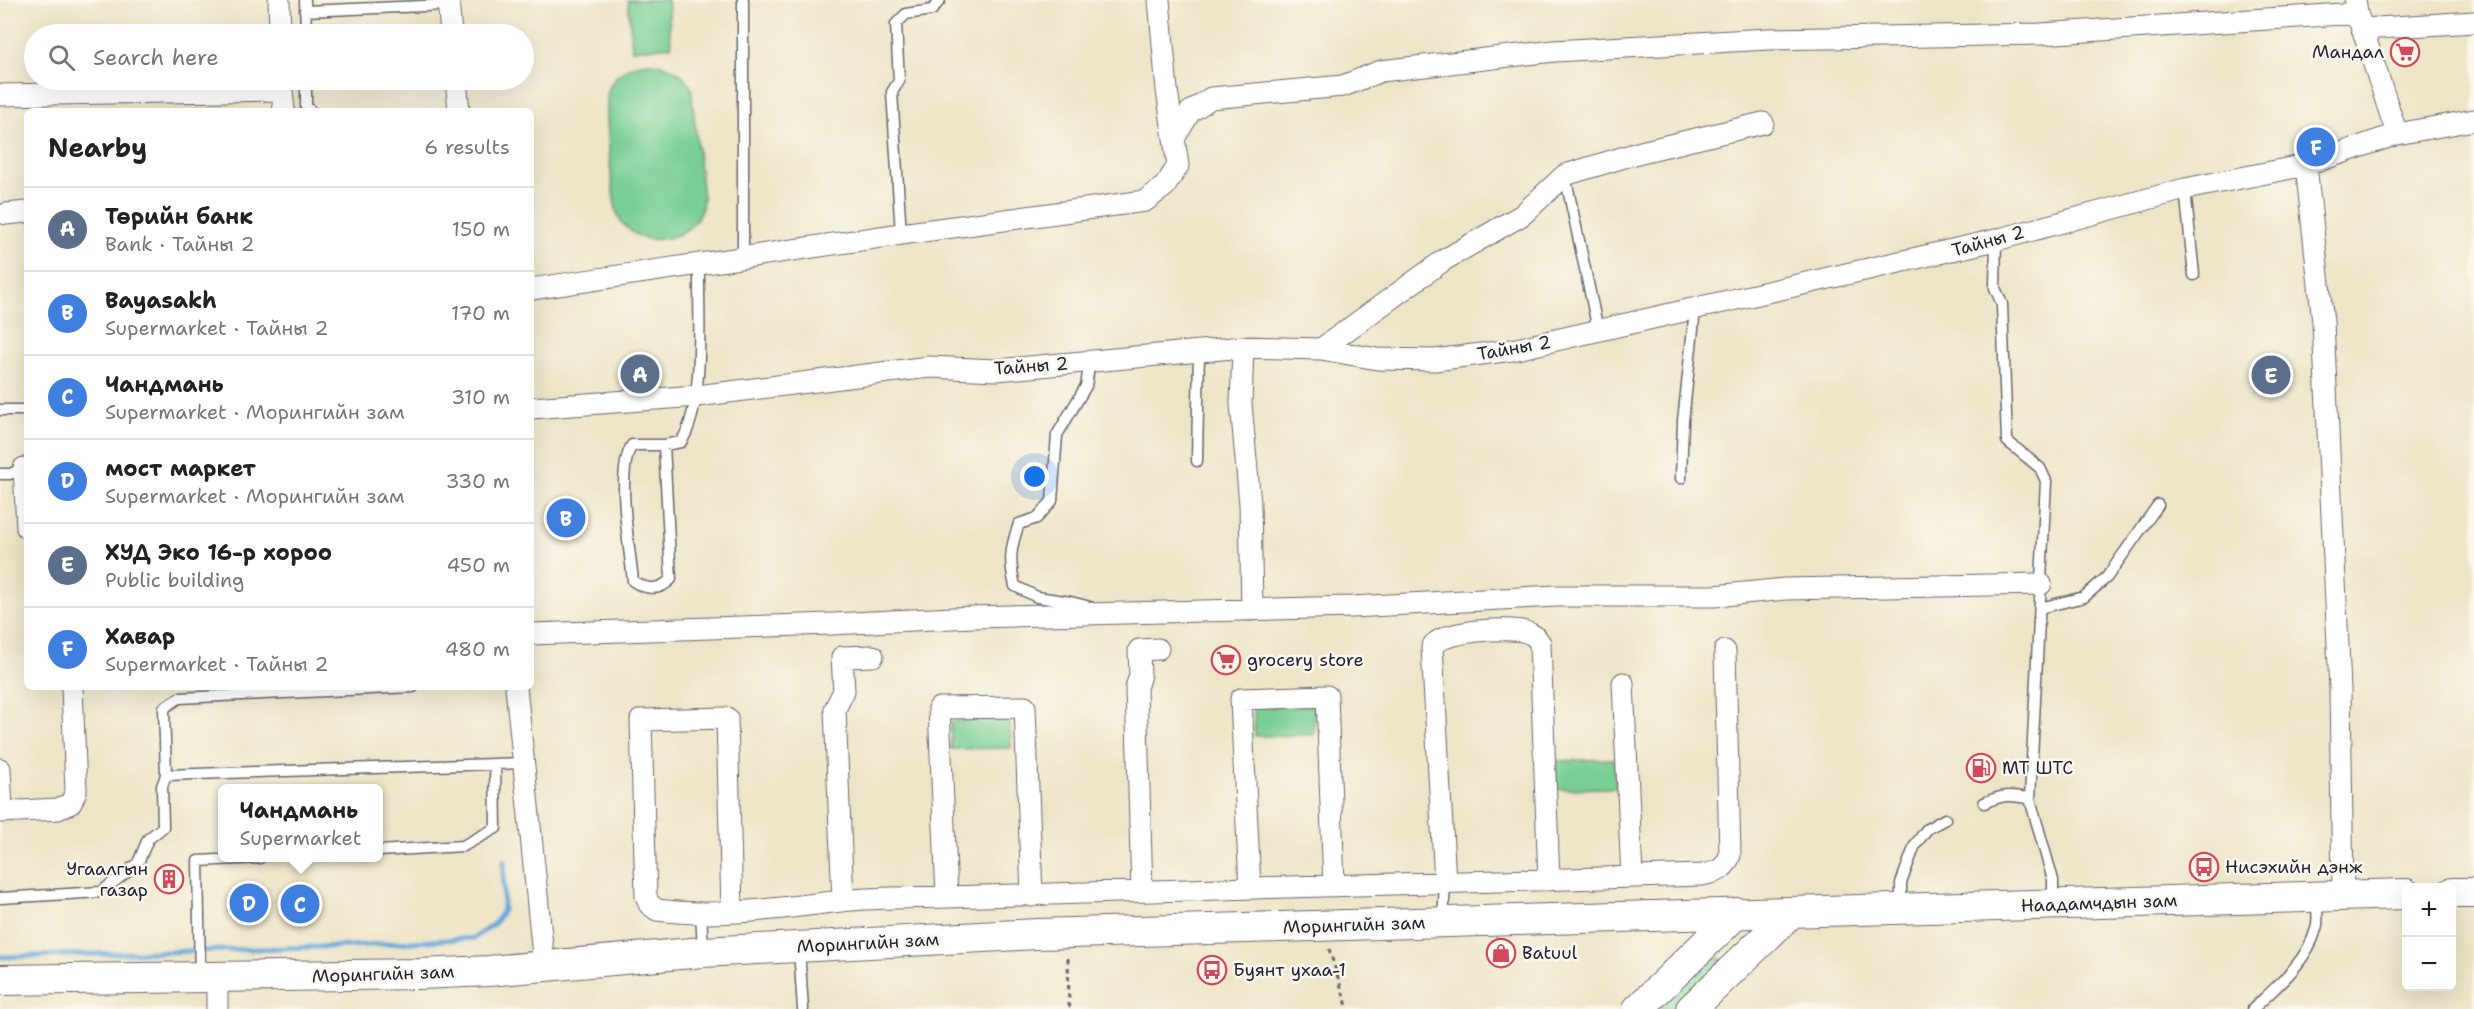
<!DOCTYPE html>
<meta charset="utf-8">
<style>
body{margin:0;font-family:"Shantell Sans",sans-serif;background:#f2f2f2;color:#222}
.controls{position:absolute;right:18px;bottom:18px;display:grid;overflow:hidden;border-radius:9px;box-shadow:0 6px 24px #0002}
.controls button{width:54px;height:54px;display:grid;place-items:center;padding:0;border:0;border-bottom:2px solid #e0e0e0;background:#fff;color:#222;font:30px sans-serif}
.you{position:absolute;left:1035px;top:477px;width:21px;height:21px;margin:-15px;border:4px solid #fff;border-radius:50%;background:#1a73e8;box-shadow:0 0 0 9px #1a73e833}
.badge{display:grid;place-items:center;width:39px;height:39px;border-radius:50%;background:#1a73e8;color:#fff;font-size:20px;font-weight:700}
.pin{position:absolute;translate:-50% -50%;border:3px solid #fff;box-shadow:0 2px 6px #0006}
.popup{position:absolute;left:218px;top:784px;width:165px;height:78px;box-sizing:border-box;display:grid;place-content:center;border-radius:9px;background:#fff;filter:drop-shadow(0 2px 4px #0005);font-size:20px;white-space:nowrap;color:#767676}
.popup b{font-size:22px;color:#222}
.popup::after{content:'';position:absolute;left:50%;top:100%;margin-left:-12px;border:12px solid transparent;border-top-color:#fff}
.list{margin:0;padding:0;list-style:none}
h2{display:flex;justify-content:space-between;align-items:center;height:78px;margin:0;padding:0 24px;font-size:26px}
h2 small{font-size:20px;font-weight:400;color:#767676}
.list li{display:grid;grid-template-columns:39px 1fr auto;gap:18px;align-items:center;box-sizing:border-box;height:84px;padding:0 24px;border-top:2px solid #e0e0e0}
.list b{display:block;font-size:22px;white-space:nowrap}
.list p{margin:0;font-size:20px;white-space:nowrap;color:#767676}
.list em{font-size:20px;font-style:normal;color:#767676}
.icon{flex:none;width:33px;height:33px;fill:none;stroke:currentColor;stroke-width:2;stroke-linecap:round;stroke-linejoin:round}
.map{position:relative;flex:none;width:2474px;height:1009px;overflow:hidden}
.search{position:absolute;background:#fff;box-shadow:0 6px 24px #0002;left:24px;top:24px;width:510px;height:66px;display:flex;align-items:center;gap:15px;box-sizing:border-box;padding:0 21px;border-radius:33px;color:#767676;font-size:22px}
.panel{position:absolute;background:#fff;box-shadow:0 6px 24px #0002;left:24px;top:108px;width:510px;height:582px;border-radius:9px}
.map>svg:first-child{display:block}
.green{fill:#79cf94;stroke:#4e7868;stroke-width:1.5}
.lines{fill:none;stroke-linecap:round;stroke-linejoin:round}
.stream{stroke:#66a8da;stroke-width:5}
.lane-casing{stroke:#69666c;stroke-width:13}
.street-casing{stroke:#69666c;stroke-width:23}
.secondary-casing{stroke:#69666c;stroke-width:32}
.path{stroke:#69666c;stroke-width:3;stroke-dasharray:4.5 4.5;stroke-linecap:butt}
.lane{stroke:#fff;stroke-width:10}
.street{stroke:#fff;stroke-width:21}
.secondary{stroke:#fff;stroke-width:30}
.labels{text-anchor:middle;stroke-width:5;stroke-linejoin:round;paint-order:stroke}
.poi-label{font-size:18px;fill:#22223b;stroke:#fbf7ec;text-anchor:start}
.street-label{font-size:18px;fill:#22223b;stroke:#fbf7ec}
</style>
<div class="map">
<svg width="2474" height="1009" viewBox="0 0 2474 1009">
<rect width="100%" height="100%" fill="#fbf7ec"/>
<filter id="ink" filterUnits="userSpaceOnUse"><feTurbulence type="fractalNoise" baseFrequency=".0167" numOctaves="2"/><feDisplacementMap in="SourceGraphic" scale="12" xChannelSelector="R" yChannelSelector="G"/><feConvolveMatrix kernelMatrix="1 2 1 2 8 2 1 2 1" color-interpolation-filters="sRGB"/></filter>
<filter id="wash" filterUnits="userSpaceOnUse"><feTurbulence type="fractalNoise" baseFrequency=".008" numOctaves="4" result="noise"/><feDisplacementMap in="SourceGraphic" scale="24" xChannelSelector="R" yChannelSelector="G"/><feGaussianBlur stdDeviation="1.35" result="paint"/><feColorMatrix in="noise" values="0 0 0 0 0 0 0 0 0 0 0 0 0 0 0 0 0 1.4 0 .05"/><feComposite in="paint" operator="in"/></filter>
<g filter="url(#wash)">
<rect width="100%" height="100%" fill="#eee5c8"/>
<path class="green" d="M628,0H668L671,46L632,50Z
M649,63C667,64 682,70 691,87L703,198C703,235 651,254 625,226C621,222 618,216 616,210C612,192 603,102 609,88C616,72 633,64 649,63Z
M1314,706V735L1255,736L1254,707Z
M1010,719L1011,748L951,749V721Z
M1615,759L1616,788L1556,789L1555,761Z
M1716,953L1721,960L1719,965L1673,1009H1655Z"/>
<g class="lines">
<path class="stream" d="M0,957L351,946L474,938L495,923L503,910L504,861"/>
</g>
</g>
<g filter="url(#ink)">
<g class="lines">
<g class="lane-casing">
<path id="lane" d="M305,0L306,34
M305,11L448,5
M306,80V107L311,111
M1565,175L1598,330
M2185,189L2194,275
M901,234L892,92L899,81L896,24L906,14L932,10L940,0
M1996,240L1995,288L2002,304L2007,441L2040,468L2046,481L2030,799
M743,257V0
M1090,361L1086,386L1057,435L1052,501L1037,518L1019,524C1010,548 1009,561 1015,586L1037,597L1071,602L1090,607
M0,410H27
M664,445L671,579C660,591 646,590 633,581C630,549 615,471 632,445H664L681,442C706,405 698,312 699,265
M1197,461L1199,351
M0,474H10L24,468
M1681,478L1683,421L1695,310
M2040,608L2084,597L2107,577L2158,505
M166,775L164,708L179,698L413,687
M1984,803C2001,795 2011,794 2030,799L2053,880V902
M378,851L463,846L496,828L495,764
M0,898L101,892L138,863L148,839L163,827L162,786L166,775L524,763
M1901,907V883L1915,845L1927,829L1945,819
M701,912L703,950
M1443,922L1445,882
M799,949L803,1009
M200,976L198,861L260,858
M2253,1009C2277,986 2307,962 2316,929C2319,920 2317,907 2316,897"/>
</g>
<g class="street-casing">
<path id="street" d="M279,0L280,34
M448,0L451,34
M2355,0L2357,13L2397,134
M2362,29L2474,22
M281,80L284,111
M456,80L459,111
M0,95L282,90
M1175,137L1190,112L1211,98L1343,86L1381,71L1554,51L1768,39L2041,34L2357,13
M2306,165L2323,322L2340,689L2343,896
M6,214L27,212
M531,289L901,234L1145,201L1165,186L1178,166L1167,90L1159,0
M1243,347L1241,404L1250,504L1252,610
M1321,349L1444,260L1522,215L1565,175L1641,152L1763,123
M531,408L697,396L929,367L997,370L1243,347L1321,349L1377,359L1435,360L1512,350L1996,240L2185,189L2306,165L2397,134L2474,120
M27,468H24L27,528
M531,634L832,624L973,617L1352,607L1556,596H1714L1785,589L2041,584
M1623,683L1632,877
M516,687L544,965
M0,769L2,812
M0,812L58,809L71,803L76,791L72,687
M1445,882L1432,647C1441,630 1507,627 1526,632C1533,634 1536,637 1540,643L1549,880
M1250,888L1241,699L1327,696L1334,886
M1142,891L1136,688L1140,675L1139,650L1158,649
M947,897L939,708L1025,707L1032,896
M843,901L835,709L844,691L842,657L873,656
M732,911L727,718L641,720L646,896L649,904L657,910C717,918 781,908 841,901C876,897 912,898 947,897L1702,875C1717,872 1725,870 1730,855L1725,651
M217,1009V978"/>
</g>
<g class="secondary-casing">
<path id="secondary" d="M2452,893H2474
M0,980L419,974L489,971L703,952L1037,934L2406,894
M1638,1009L1737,913
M1691,1009L1791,913"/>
</g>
<path class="path" d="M1329,949L1348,1009
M1068,958L1069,1005L1072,1009"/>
<use href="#lane" class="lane"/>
<use href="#street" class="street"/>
<use href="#secondary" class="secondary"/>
</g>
</g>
<defs>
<g id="supermarket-ring" transform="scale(1.5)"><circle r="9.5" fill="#fbf7ec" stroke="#d1495b" stroke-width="1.5"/><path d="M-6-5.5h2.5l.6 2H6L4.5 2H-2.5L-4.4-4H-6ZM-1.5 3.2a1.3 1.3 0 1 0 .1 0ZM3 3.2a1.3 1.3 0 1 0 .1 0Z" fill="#d1495b"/></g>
<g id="fuel-ring" transform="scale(1.5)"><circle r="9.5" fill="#fbf7ec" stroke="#d1495b" stroke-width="1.5"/><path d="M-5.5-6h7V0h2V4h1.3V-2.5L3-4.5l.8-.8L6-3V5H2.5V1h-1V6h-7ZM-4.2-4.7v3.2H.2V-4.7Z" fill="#d1495b"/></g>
<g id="bus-ring" transform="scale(1.5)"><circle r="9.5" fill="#fbf7ec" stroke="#d1495b" stroke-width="1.5"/><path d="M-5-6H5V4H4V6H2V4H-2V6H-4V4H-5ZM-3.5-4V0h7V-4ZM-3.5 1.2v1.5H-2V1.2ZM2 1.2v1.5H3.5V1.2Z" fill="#d1495b"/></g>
<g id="building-ring" transform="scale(1.5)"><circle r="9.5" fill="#fbf7ec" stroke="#d1495b" stroke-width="1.5"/><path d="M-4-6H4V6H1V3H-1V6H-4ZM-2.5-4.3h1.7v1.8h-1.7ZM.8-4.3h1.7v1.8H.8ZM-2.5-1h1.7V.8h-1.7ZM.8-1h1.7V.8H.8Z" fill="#d1495b"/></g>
<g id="shop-ring" transform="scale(1.5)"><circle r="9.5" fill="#fbf7ec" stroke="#d1495b" stroke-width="1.5"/><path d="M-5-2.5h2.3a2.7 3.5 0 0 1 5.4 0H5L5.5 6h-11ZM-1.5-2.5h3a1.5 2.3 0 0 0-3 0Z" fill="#d1495b"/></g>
</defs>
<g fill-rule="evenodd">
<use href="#supermarket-ring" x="2405" y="52"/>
<use href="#supermarket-ring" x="1226" y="660"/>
<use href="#fuel-ring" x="1981" y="768"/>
<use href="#bus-ring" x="2204" y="867"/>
<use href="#building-ring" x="169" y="879"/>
<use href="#shop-ring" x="1501" y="953"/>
<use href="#bus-ring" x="1212" y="970"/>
</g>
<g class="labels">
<g class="poi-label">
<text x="2384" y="58" text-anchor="end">Мандал</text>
<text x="1247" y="666">grocery store</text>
<text x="2002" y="774">MT ШТС</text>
<text x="2225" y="873">Нисэхийн дэнж</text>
<text x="148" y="875" text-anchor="end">Угаалгын<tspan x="148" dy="21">газар</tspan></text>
<text x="1522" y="959">Batuul</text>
<text x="1233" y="976">Буянт ухаа-1</text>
</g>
<g class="street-label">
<text transform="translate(1988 241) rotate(-15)" y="6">Тайны 2</text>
<text transform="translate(1514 348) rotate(-10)" y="6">Тайны 2</text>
<text transform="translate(1031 366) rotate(-4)" y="6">Тайны 2</text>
<text transform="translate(2099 903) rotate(-2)" y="6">Наадамчдын зам</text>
<text transform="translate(1354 925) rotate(-2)" y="6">Морингийн зам</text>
<text transform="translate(868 943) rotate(-3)" y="6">Морингийн зам</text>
<text transform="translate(383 974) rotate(-2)" y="6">Морингийн зам</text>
</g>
</g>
</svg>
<div class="controls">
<button>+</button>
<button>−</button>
</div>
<div class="you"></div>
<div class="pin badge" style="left:640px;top:374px;background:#5c6f8a">A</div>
<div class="pin badge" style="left:566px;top:518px;background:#3f7fe0">B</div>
<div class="pin badge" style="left:300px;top:904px;background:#3f7fe0">C</div>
<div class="popup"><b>Чандмань</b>Supermarket</div>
<div class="pin badge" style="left:249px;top:903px;background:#3f7fe0">D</div>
<div class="pin badge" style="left:2271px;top:375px;background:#5c6f8a">E</div>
<div class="pin badge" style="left:2316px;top:147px;background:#3f7fe0">F</div>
<div class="search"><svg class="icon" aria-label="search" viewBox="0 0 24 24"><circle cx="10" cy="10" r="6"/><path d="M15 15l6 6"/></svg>Search here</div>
<section class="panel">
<h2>Nearby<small>6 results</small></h2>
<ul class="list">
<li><span class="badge" style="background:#5c6f8a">A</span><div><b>Төрийн банк</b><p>Bank · Тайны 2</p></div><em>150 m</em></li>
<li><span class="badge" style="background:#3f7fe0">B</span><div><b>Bayasakh</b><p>Supermarket · Тайны 2</p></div><em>170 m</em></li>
<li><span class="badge" style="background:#3f7fe0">C</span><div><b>Чандмань</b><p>Supermarket · Морингийн зам</p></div><em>310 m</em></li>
<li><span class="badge" style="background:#3f7fe0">D</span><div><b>мост маркет</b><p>Supermarket · Морингийн зам</p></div><em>330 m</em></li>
<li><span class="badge" style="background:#5c6f8a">E</span><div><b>ХУД Эко 16-р хороо</b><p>Public building</p></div><em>450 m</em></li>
<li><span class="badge" style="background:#3f7fe0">F</span><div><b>Хавар</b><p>Supermarket · Тайны 2</p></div><em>480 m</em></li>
</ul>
</section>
</div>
